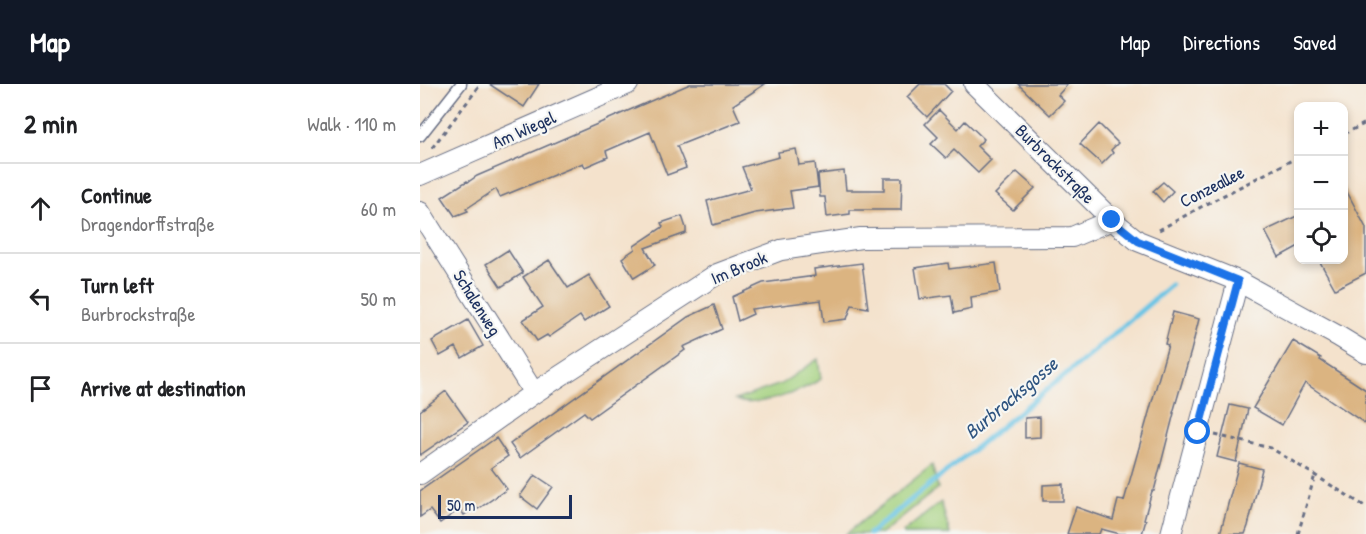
<!DOCTYPE html>
<meta charset="utf-8">
<style>
body{margin:0;font-family:"Patrick Hand",sans-serif;background:#f6f6f6;color:#202124}
.controls{position:absolute;right:18px;top:18px;display:grid;overflow:hidden;border-radius:12px;box-shadow:0 3px 9px #0003}
.controls button{width:54px;height:54px;display:grid;place-items:center;padding:0;border:0;border-bottom:2px solid #e0e0e0;background:#fff;color:#202124;font:30px sans-serif}
.scale{position:absolute;left:18px;bottom:15px;width:134px;box-sizing:border-box;padding-left:6px;border:3px solid #1b2f5e;border-top:0;font-size:16px;line-height:21px;white-space:nowrap;color:#1b2f5e;-webkit-text-stroke:4px #f6f6f2;paint-order:stroke}
.stop{position:absolute;width:18px;height:18px;margin:-14px;border:4px solid #1a73e8;border-radius:50%;background:#fff}
.stop.end{background:#1a73e8;border-color:#fff;box-shadow:0 2px 6px #0008}
.list{margin:0;padding:0;list-style:none}
h2{display:flex;justify-content:space-between;align-items:center;height:78px;margin:0;padding:0 24px;font-size:26px}
h2 small{font-size:20px;font-weight:400;color:#757577}
.list li{display:grid;grid-template-columns:39px 1fr auto;gap:18px;align-items:center;box-sizing:border-box;height:90px;padding:0 24px;border-top:2px solid #e0e0e0}
.list b{display:block;font-size:22px;white-space:nowrap}
.list p{margin:0;font-size:20px;white-space:nowrap;color:#757577}
.list em{font-size:20px;font-style:normal;color:#757577}
.icon{flex:none;width:33px;height:33px;fill:none;stroke:currentColor;stroke-width:2;stroke-linecap:round;stroke-linejoin:round}
.map{position:relative;flex:none;width:946px;height:450px;overflow:hidden}
header{display:flex;align-items:center;gap:36px;box-sizing:border-box;height:84px;padding:0 30px;background:#111827;color:#fff}
header strong{font-size:28px}
nav{display:flex;gap:33px;margin-inline-start:auto;font-size:21px}
main{display:flex}
aside{flex:1;background:#fff}
.map>svg:first-child{display:block}
.green{fill:#a3d07d;stroke:#5f806e;stroke-width:1.5}
.lines{fill:none;stroke-linecap:round;stroke-linejoin:round}
.stream{stroke:#67c4e5;stroke-width:5}
.building{fill:#dbb481}
.service-casing{stroke:#676e84;stroke-width:13}
.minor-casing{stroke:#676e84;stroke-width:22}
.path{stroke:#676e84;stroke-width:3;stroke-dasharray:4.5 4.5;stroke-linecap:butt}
.service{stroke:#fff;stroke-width:10}
.minor{stroke:#fff;stroke-width:20}
.route{stroke:#1a73e8;stroke-width:8}
.labels{text-anchor:middle;stroke-width:4.5;stroke-linejoin:round;paint-order:stroke}
.street-label{font-size:18px;fill:#1b2f5e;stroke:#f6f6f2}
.water-label{font-size:20px;font-style:italic;fill:#2e5480;stroke:#f6f6f2}
</style>
<header>
<strong>Map</strong>
<nav><a>Map</a><a>Directions</a><a>Saved</a></nav>
</header>
<main>
<aside>
<h2>2 min<small>Walk · 110 m</small></h2>
<ul class="list">
<li><svg class="icon" aria-label="ahead" viewBox="0 0 24 24"><path d="M12 20V5M6 11l6-6 6 6"/></svg><div><b>Continue</b><p>Dragendorffstraße</p></div><em>60 m</em></li>
<li><svg class="icon" aria-label="left" viewBox="0 0 24 24"><path d="M17 20v-9H6M10 6l-5 5 5 5"/></svg><div><b>Turn left</b><p>Burbrockstraße</p></div><em>50 m</em></li>
<li><svg class="icon" aria-label="arrive" viewBox="0 0 24 24"><path d="M6 21V4h12l-3 4 3 4H6"/></svg><div><b>Arrive at destination</b></div></li>
</ul>
</aside>
<div class="map">
<svg width="946" height="450" viewBox="0 0 946 450">
<rect width="100%" height="100%" fill="#f6f6f2"/>
<filter id="ink" filterUnits="userSpaceOnUse"><feTurbulence type="fractalNoise" baseFrequency=".0167" numOctaves="2"/><feDisplacementMap in="SourceGraphic" scale="12" xChannelSelector="R" yChannelSelector="G"/><feConvolveMatrix kernelMatrix="1 2 1 2 8 2 1 2 1" color-interpolation-filters="sRGB"/></filter>
<filter id="wash" filterUnits="userSpaceOnUse"><feTurbulence type="fractalNoise" baseFrequency=".008" numOctaves="4" result="noise"/><feDisplacementMap in="SourceGraphic" scale="24" xChannelSelector="R" yChannelSelector="G"/><feGaussianBlur stdDeviation="1.35" result="paint"/><feColorMatrix in="noise" values="0 0 0 0 0 0 0 0 0 0 0 0 0 0 0 0 0 1.4 0 .05"/><feComposite in="paint" operator="in"/></filter>
<g filter="url(#wash)">
<rect width="100%" height="100%" fill="#f4e2cc"/>
<path class="green" d="M398,275L401,295C382,307 337,325 315,316L361,300Z
M512,381L518,404L461,450H426Z
M521,418L530,450H484L483,448Z"/>
<g class="lines">
<path class="stream" d="M449,450L667,273L751,201"/>
</g>
<g id="blocks">
<path class="building" d="M69,0H119L104,23Z
M270,0H345L313,21L320,37L257,62L266,84L247,91L230,48L186,67L188,73L165,83L163,79L80,113L76,105L46,125L48,127L35,132L22,113L47,97L48,98L57,92Z
M500,0H524L531,7L507,33L487,13Z
M598,0H648L638,11L644,17L630,31Z
M519,26L538,45L545,37L564,55L557,62L571,76L558,89L534,66L526,74L511,60L518,53L505,40Z
M679,40L698,59L691,66L693,69L682,80L660,60Z
M376,65L379,81L395,79L398,103L370,107L373,124L335,129L293,141L287,117L331,105L322,83L359,73L358,68Z
M424,87L426,106H464V94H482L481,126H430V130L407,133L405,113H400L398,90Z
M597,88L615,104L593,126L575,110Z
M743,98L753,107L743,118L733,107Z
M924,102L946,144V189L915,205L899,176H924Z
M879,131V162L859,173L845,147Z
M262,132L266,144V149L225,164L235,181L214,194L202,174L215,165L214,162L243,143L241,139Z
M88,166L103,189L81,203L66,180Z
M129,176L148,204L169,191L189,222L164,238L160,232L129,253L127,251L117,257L103,236L123,223L103,193Z
M442,179L448,224L432,221L427,235L404,238L401,216L331,225L333,230L318,237L312,213L343,199L395,192L394,185Z
M528,179L529,185L576,179L580,208L551,213L552,225L534,229L531,211L500,215L495,184Z
M294,221L302,245L263,263L265,266L170,334L164,328L100,374L90,360L268,233Z
M753,228L779,235L771,267L753,329H754L734,407H732L724,435L726,436L722,450H700L681,445L679,450H647L656,423L693,436L698,416L704,417L748,261L745,260Z
M48,236L63,262L42,274L36,263L20,272L12,257Z
M873,257L901,274L900,276L946,306V340L885,299L862,341L833,324Z
M26,307L48,338L0,371V327Z
M810,321L828,325L816,378L797,373Z
M620,333V353L605,354V334Z
M76,354L88,372L71,384L87,405L58,425L56,423L44,431L40,425L20,439L10,426L0,433V407Z
M819,379L842,385L828,442L825,450H800Z
M115,391L133,403L117,425L100,412Z
M643,400V417H623V401Z"/>
</g>
</g>
<g filter="url(#ink)">
<use href="#blocks" fill-opacity="0" stroke="#676e84" stroke-width="1.5"/>
<g class="lines">
<g class="service-casing">
<path id="service" d="M0,52L41,0"/>
</g>
<g class="minor-casing">
<path id="minor" d="M554,0L692,136L718,157L818,197L918,252L946,269
M0,91L208,0
M0,128L114,309
M0,390L114,309L297,190L361,166L441,154L652,153L692,136
M751,450L818,197"/>
</g>
<path class="path" d="M924,50L946,39
M12,64L61,0
M739,146L781,123L878,73
M795,351L851,364L946,423
M878,450L895,391"/>
<use href="#service" class="service"/>
<use href="#minor" class="minor"/>
</g>
</g>
<g class="lines" filter="url(#ink)">
<path class="route" d="M692,136L718,157L818,197L778,348"/>
</g>
<g class="labels">
<g class="street-label">
<text transform="translate(104 46) rotate(-24)" y="6">Am Wiegel</text>
<text transform="translate(635 80) rotate(45)" y="6">Burbrockstraße</text>
<text transform="translate(792 103) rotate(-27)" y="6">Conzeallee</text>
<text transform="translate(319 184) rotate(-23)" y="6">Im Brook</text>
<text transform="translate(57 219) rotate(58)" y="6">Schalenweg</text>
</g>
<g class="water-label">
<text transform="translate(591 314) rotate(-40)" y="7">Burbrocksgosse</text>
</g>
</g>
</svg>
<div class="controls">
<button>+</button>
<button>−</button>
<button><svg class="icon" aria-label="locate" viewBox="0 0 24 24"><circle cx="12" cy="12" r="6"/><path d="M12 2v4M12 18v4M2 12h4M18 12h4"/></svg></button>
</div>
<div class="scale">50 m</div>
<div class="stop" style="left:778px;top:348px"></div>
<div class="stop end" style="left:692px;top:136px"></div>
</div>
</main>
